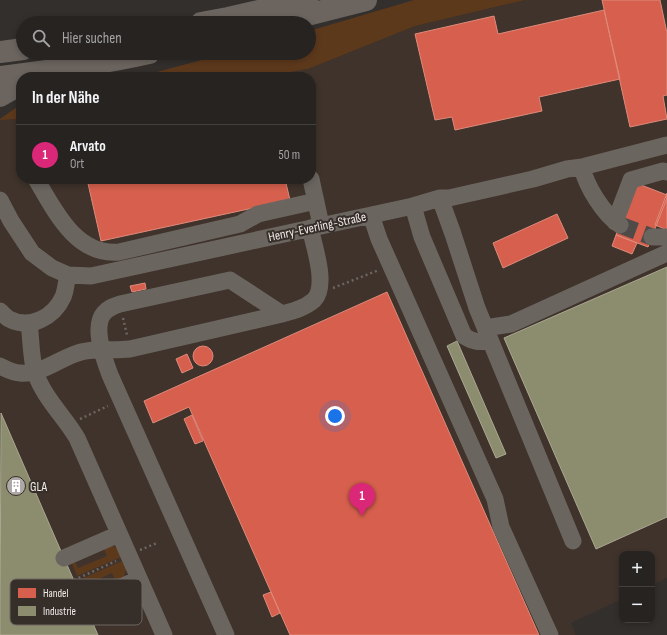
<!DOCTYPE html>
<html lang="de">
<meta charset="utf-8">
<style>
body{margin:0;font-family:"Sofia Sans Condensed",sans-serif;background:#2e2b2a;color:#f1f3f6}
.controls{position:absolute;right:12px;bottom:12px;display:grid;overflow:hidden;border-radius:8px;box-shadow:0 2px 6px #0003}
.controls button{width:36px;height:36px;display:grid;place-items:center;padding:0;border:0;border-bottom:1px solid #42403f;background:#262321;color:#f1f3f6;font:20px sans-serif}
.you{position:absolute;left:335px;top:416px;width:14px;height:14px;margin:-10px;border:3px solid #fff;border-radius:50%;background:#1a73e8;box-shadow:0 0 0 6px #1a73e833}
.badge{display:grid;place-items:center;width:26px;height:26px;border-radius:50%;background:#db2777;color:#fff;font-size:13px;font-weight:700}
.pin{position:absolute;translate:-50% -33px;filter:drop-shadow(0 1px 2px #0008)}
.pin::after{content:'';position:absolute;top:21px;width:14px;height:12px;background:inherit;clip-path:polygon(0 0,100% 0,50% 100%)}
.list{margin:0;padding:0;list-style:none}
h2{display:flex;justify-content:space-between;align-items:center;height:52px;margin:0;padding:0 16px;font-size:17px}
h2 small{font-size:13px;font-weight:400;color:#a4a4a5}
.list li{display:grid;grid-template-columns:26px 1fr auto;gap:12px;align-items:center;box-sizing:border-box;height:60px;padding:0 16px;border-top:1px solid #42403f}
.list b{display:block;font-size:15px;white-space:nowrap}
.list p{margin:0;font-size:13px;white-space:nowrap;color:#a4a4a5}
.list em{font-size:13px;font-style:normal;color:#a4a4a5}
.icon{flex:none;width:22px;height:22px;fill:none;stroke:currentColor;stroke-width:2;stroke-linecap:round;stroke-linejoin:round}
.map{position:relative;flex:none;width:667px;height:635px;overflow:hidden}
.search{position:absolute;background:#262321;box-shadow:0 2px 6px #0003;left:16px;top:16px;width:300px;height:44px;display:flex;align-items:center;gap:10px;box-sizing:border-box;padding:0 14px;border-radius:22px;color:#a4a4a5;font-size:15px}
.panel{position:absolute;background:#262321;box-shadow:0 2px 6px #0003;left:16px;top:72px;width:300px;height:112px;border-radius:16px}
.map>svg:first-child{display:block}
.built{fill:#3f332b}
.green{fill:#5d391c}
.shops{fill:#d6604d;stroke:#de8a7b}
.industry{fill:#8c8c6e;stroke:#aaa892}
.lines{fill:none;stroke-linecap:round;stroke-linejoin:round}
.minor-tunnel{stroke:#4f4b48;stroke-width:17;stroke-dasharray:17 8;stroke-linecap:butt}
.path{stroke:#6b6663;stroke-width:2.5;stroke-dasharray:2 3;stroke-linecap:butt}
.minor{stroke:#6b6560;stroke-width:17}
.major{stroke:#6c655f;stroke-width:22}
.labels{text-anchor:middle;stroke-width:4;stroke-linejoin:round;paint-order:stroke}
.street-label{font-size:13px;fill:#f0ebe7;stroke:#362e29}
.poi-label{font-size:13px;fill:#f0ebe7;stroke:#362e29;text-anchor:start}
.key{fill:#362e29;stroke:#6e6762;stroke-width:1}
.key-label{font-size:11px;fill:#f0ebe7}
</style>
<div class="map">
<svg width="667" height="635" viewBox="0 0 667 635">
<rect width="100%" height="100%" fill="#332f2c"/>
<path class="built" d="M525,0H667V578L652,585V554H622V599L571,623L576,635H0V120L21,119V179H311V77H261L308,69L415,26Z"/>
<path class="green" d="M414,0H525L415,26L308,69L261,77H134L153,73L228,53H309V31Z
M21,104V119L0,120V119Z
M112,545L117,549L121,557L77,576L71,561L74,560L78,568L107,556L103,547Z
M122,561L126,569L124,577L116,582L112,573L85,585L89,594L86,595L79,580Z"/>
<path class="shops" d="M602,0H660L667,33V95L663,96L667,119L630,127Z
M604,10L620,79L539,97L542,111L455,130L452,117L435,120L415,34L494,16L498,34Z
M87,179H285L290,200L101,241Z
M636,183L667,195V198L648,247L616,235Z
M667,193V230L655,225Z
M557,214L568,238L503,268L493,243Z
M616,235L637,243L632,254L612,246Z
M145,283L146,289L132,292L130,286Z
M387,292L539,635H290L189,407L153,423L144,401Z
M193 356a10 10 0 1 1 20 0a10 10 0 1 1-20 0Z
M187,354L193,368L182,373L176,359Z
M192,415L203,441L195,444L184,419Z
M271,592L280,613L272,617L263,595Z"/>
<path class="industry" d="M667,267V517L596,549L504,338Z
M457,341L506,454L496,458L447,346Z
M1,413L64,558L98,635H0Z"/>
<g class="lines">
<path class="minor-tunnel" d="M620,225L652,237"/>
<path class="path" d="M333,288L379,270
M123,318L127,335
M80,419L108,406
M140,550L157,543
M74,580L116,561"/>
<path class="minor" d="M582,167C586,186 604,215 620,225
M36,179C55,211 76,256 119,252L240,224L258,214L316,201
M311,179L321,225
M440,198L453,234L477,308L573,541
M0,200L11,221L32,253L52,268L68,275L91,276L413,206L440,198H449L533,179L567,169L582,167L667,145
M413,206L422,237L464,336C473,342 480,343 490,340
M371,215L379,239L495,499L501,527L550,635
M615,222L631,180L663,171L667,172
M652,237H667
M0,311C3,314 6,317 9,319C30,330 54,317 63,297C66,290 66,282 68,275
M29,323C31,337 31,359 35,372C44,398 64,416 77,438L164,635
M485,328L511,324L667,253
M0,366C6,369 13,373 20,373C42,375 61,357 81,352C97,348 114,351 130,349L282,314
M64,558L119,534
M84,603L139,579
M226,635L110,375C104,359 92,327 104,313C108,308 114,306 120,304L230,280L282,314C293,311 305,308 314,300C328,286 314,246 310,228"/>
<path class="major" d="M287,20L366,0
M201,23L228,18L307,0
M0,52L23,49
M0,77C50,71 100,64 149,53
M0,96L21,84"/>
</g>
<defs>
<g id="building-disc" transform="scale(1)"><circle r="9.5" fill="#aea9a6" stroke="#362e29"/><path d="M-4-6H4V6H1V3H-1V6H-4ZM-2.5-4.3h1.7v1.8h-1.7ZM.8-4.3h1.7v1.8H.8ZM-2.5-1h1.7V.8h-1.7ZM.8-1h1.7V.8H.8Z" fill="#fff"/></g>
</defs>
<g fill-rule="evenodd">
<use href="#building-disc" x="16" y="486"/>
</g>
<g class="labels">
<g class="street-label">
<text transform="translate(317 226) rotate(-12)" y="5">Henry-Everling-Straße</text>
</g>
<g class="poi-label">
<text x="30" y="491">GLA</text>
</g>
</g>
<rect x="10" y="579" width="132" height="46" rx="6" class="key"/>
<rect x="18" y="588" width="18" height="10" fill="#d6604d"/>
<rect x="18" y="606" width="18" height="10" fill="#8c8c6e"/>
<g class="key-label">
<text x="43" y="597">Handel</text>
<text x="43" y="615">Industrie</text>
</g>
</svg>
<div class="controls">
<button>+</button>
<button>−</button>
</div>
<div class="you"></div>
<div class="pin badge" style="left:362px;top:516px">1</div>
<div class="search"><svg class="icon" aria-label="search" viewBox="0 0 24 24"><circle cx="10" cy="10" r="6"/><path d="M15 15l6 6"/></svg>Hier suchen</div>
<section class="panel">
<h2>In der Nähe<small></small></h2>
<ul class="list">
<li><span class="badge">1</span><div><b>Arvato</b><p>Ort</p></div><em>50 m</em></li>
</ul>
</section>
</div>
